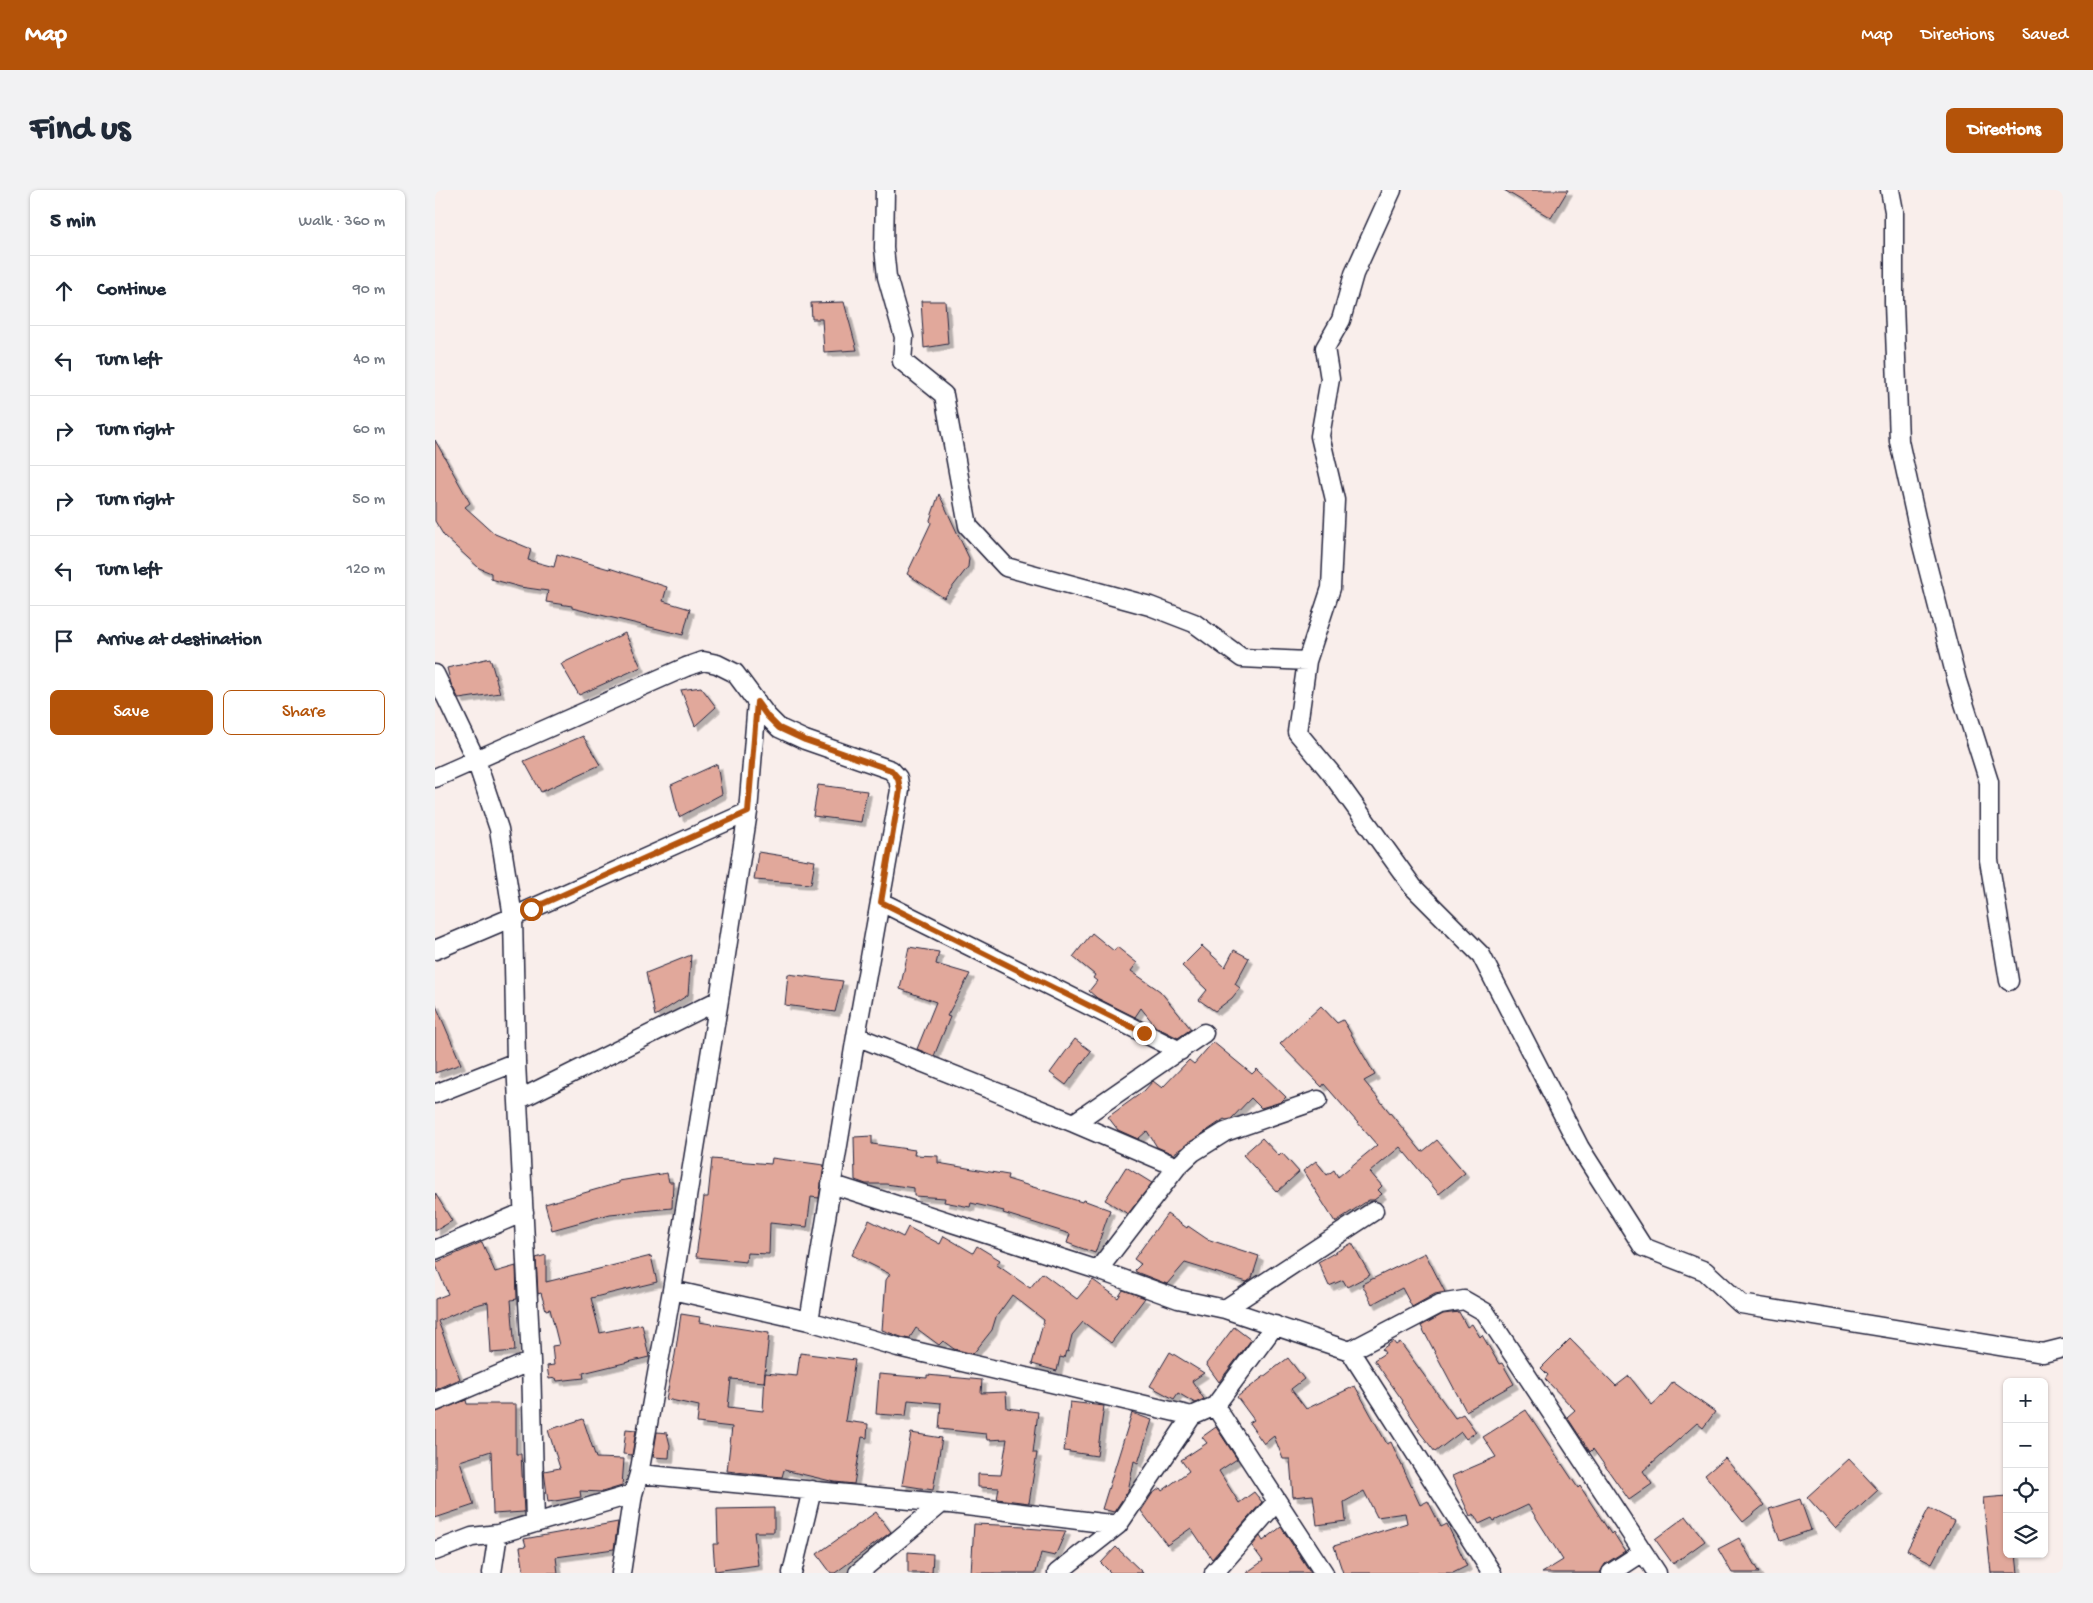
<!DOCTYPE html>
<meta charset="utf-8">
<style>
body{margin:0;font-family:"Gochi Hand",sans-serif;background:#f2f2f3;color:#1f2937}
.controls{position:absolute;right:15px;bottom:15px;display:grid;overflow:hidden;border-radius:8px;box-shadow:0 1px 4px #0004}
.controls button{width:45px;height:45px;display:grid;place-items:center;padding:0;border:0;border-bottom:1px solid #e0e1e3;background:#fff;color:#1f2937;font:25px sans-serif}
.stop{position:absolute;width:15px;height:15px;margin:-11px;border:4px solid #b45309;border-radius:50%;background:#fff}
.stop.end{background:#b45309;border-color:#fff;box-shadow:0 1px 5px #0008}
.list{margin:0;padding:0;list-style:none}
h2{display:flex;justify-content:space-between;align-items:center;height:65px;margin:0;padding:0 20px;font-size:21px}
h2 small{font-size:16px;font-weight:400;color:#747a83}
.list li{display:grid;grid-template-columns:32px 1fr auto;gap:15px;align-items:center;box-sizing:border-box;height:70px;padding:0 20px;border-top:1px solid #e0e1e3}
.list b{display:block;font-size:19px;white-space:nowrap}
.list em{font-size:16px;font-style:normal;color:#747a83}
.actions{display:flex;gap:10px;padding:15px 20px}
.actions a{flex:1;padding:11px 0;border:1px solid #b45309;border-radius:8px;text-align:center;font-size:18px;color:#b45309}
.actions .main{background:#b45309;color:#fff}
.icon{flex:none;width:28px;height:28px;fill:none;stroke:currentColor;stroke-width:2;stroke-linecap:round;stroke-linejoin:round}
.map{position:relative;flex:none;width:1628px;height:1383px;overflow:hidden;border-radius:8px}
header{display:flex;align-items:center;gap:30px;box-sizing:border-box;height:70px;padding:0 25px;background:#b45309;color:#fff}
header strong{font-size:24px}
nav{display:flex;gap:28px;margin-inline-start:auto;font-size:18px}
.intro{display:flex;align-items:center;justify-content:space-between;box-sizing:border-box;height:120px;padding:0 30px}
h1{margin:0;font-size:35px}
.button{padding:12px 22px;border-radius:8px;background:#b45309;color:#fff;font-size:18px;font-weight:700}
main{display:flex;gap:30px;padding:0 30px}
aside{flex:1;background:#fff;border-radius:8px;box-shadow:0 1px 4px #0004}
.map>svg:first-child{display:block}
.building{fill:#e1a89b;stroke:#22223b;filter:url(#shadow)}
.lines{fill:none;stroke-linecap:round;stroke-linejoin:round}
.street-casing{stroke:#22223b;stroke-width:21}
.street{stroke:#fff;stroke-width:18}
.route{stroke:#b45309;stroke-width:6}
</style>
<header>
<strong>Map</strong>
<nav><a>Map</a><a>Directions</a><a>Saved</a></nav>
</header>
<div class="intro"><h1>Find us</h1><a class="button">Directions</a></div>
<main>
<aside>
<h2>5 min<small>Walk · 360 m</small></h2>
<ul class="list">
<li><svg class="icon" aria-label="ahead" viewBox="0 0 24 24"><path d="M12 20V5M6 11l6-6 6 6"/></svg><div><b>Continue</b></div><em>90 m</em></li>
<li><svg class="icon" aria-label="left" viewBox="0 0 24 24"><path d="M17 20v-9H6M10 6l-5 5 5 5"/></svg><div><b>Turn left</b></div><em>40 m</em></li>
<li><svg class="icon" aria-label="right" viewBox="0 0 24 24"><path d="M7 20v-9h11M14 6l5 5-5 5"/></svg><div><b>Turn right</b></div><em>60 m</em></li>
<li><svg class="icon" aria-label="right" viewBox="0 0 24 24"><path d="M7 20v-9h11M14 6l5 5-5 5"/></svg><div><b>Turn right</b></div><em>50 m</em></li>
<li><svg class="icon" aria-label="left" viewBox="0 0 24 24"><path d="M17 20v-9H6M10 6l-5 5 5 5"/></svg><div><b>Turn left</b></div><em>120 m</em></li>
<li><svg class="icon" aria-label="arrive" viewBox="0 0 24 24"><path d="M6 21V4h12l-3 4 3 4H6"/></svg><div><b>Arrive at destination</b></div></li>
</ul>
<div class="actions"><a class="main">Save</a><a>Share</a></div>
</aside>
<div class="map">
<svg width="1628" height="1383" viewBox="0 0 1628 1383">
<defs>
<filter id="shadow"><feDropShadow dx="4.5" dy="4.5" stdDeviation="0" flood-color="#0004"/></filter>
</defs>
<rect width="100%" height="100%" fill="#f9eeeb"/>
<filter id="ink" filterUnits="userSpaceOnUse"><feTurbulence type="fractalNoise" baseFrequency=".02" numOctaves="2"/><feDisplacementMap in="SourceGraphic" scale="10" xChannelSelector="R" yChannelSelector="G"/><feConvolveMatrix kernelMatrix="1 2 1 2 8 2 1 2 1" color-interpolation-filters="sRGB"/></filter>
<g filter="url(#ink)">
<path class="building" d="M1069,0H1133L1116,28Z
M486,111H510L513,154L489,158Z
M409,112L422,160L389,162L387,129H377L376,113Z
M0,250L35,313L30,317L60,344L96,359L93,370L119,377L122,364L174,379V378L232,397L228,411L255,419L248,445L137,418V416L111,412L113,401L85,397L56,389V383L44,378L9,346L0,331Z
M504,304L534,368L533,377L509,408L472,384L496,333L495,330Z
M190,443L206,477L144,505L126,474Z
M55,468L65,503L24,509L16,494L12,478Z
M266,497L281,517L260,536L246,500Z
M148,546L165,575L106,602L89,571Z
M282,574L287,604L244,627L236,595Z
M383,595L432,601L426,632L378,626Z
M323,662L380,671L376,694L319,690Z
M657,743L679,761L682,757L702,773L696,781L725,801L756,839L743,848L721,837L706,818L700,827L662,808L654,801L662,791L658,788L660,785L638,767Z
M767,756L790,777L799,760L814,768L800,794L805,798L797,808L780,821L764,810L772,800L747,776Z
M474,757L504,762L501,774L535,784L512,826L515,827L499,866L482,859L501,812L465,799Z
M256,765L253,805L220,826L211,783Z
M353,784L408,791L400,822L350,815Z
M0,813L26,874L0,883Z
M886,816L902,833L908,830L940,885L929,891L987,962L1002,950L1030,983L1004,1004L965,957L935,982L947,996L943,1000L947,1004L939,1010H934L900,1032L868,981L881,971L892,985L899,980L903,987L942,955L889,894L887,897L845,854Z
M640,849L656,861L631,895L615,883Z
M778,852L817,884L822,879L851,907L846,912L826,918L816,908L796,929L791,930L789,929L738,964L722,957L712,941L703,949L683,940L673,927L709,901L718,891L727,898L754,870L759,874Z
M437,946V954L480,960L479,965L503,966V973L573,985L572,989L647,1012L648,1010L675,1020L660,1063L632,1053L635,1044L568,1023L569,1021L536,1013L535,1017L509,1012L510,1008L479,1006V998L451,994H431L420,990L419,947Z
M827,948L844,966L847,963L864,982L842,1002L808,965Z
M337,968L389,975L384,1008L376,1007L372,1037L335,1033L334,1064L312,1063L311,1072L261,1067L269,1007H273L277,969L336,974Z
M691,977L717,993L693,1024L670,1010Z
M232,983L234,992H238L237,1018L175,1024L117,1040L110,1014L184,993V991Z
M0,1003L17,1031L0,1041Z
M732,1024L752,1038L753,1036L772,1049L824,1066L817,1088L812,1092L750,1073L732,1094L701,1082L700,1080L706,1074L699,1069Z
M434,1030L468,1047L473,1037L505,1054L509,1046L538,1063L542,1056L565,1070L562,1075L595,1098L607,1083L642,1109L658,1090L683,1108L688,1100L710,1108L676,1153L648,1132L637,1145L633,1162L631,1161L629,1168L625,1167L622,1181L597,1174L609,1130L577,1105L561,1127L557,1140L538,1164L519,1159L508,1151L504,1155L481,1138L474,1149L466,1147L447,1140L451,1090L455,1084L417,1065Z
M47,1052L60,1082L81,1076L82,1109L76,1110L80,1161L56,1163L53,1112L37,1116L3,1131L25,1189L0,1200V1109L13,1104L0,1073Z
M917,1053L935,1085L912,1097L908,1090L894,1096L883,1072Z
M990,1063L1010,1102L1000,1104L977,1117L967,1098L937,1114L927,1094Z
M111,1065V1092L216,1066L222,1092L156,1108L165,1143L207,1134L214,1167L148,1183L149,1188L122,1191L121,1188L114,1189L112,1176L119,1175L117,1156L124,1155L115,1119L111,1120L106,1103L103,1104L101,1068Z
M1024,1122L1032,1137L1037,1134L1045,1147L1047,1145L1064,1174L1067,1173L1079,1194L1031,1221L986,1136L1008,1124Z
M246,1124L265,1127L264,1132L334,1143L329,1192L296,1189L293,1217L328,1221L330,1183L362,1186L365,1163L420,1170L410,1231L433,1234L432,1248L427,1247L419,1294L400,1292L349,1280L347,1287L292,1281L297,1237L262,1233L264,1216L231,1209L240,1165Z
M799,1137L816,1150L784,1192L771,1174Z
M1135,1149L1181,1196L1194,1186L1217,1215L1228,1205L1238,1192L1280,1222L1268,1238L1262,1233L1208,1281L1217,1294L1194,1310L1158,1259L1155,1262L1132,1227L1140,1220L1110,1189L1113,1185L1106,1178Z
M958,1151L961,1155L965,1152L1020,1228L1028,1224L1041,1242L1031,1249L1026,1242L1000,1262L983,1240L985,1239L967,1212L968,1211L939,1170L950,1163L947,1159Z
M735,1162L769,1183L757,1191L769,1209L760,1213L743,1203L739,1209L715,1196Z
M853,1168L869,1189L856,1199L871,1219L920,1196L952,1254L956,1252L985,1315L993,1311L1006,1337L1012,1334L1032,1376L1018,1383H908L899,1356L972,1333L970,1323L942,1327L929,1301L909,1312L911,1331L882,1335L878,1305L858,1307L855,1269H848L839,1246L829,1254L814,1233L819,1230L802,1207Z
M444,1184L492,1188V1185L547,1190L546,1203L571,1202L572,1218L603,1222L598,1263H602L594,1313L562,1309L564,1298L543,1297V1284L566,1285L572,1249L552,1250L551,1244L504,1239L506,1213L473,1210L471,1226L441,1224Z
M31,1210L32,1214H81V1264H86L89,1322L58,1324L56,1261L25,1271L39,1315L0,1328V1222Z
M635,1212L669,1216L662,1266L629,1261Z
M1091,1220L1143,1298L1145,1296L1176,1344L1178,1342L1190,1361L1170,1374L1165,1383H1107L1128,1370L1093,1315L1059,1331L1057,1328L1044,1334L1039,1324L1035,1326L1017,1286L1061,1267L1048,1247Z
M697,1223L717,1230L703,1273L699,1271L693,1301L679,1322L667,1319Z
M148,1229L161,1268L189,1269L187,1296L167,1302L145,1301L146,1307L113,1312L109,1281L125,1278L113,1240Z
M781,1237L802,1269L784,1281L804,1313L819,1302L827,1312L777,1369L756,1338L732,1355L706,1321L717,1304L725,1298L727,1301L754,1281L746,1270L772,1253L767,1247Z
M191,1239L201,1240L197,1265L188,1264Z
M222,1242L232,1243L235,1255L234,1268L218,1267Z
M476,1243L507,1248L498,1300L467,1295Z
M1290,1268L1329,1315L1308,1332L1270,1285Z
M1414,1269L1443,1300L1401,1339L1372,1307Z
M1572,1306V1364H1581L1583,1383H1556L1548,1308Z
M1365,1309L1376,1340L1345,1351L1334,1319Z
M339,1318V1342H319L323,1375L280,1381L278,1354H283L282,1319Z
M1494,1318L1519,1331L1497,1373L1472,1360Z
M441,1322L456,1342L400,1383H396L382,1364Z
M1251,1326L1270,1351L1238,1374L1220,1349Z
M183,1332L179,1359L121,1367L123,1383H89L85,1357L91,1356L89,1349Z
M539,1334L590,1336V1338L631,1341L620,1366L606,1363L601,1383H536Z
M846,1337L876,1383H811L828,1371L817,1356L825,1346L828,1351Z
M1304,1348L1324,1383H1297L1283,1359Z
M681,1357L708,1383H676L666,1373Z
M473,1362L498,1364L497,1383H473Z"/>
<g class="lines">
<g class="street-casing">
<path id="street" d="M450,0L449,58L452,87L469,147L467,171L509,205L533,336L571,377L715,416L759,433L807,468L872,471L896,398L900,310L885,246L895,189L890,158L906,130L919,84L957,0
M1455,0L1459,21V113L1464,251L1487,355L1522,491L1554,592V670L1574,791
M872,471L862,542L896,583L978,697L1046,765L1145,958L1208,1057L1270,1081L1306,1114L1608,1163L1628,1158
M0,484L41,570L64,639L78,727L81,872L96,1171L100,1333
M0,588L251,477L268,471L282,474L300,483L332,526L344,538L370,550L456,580L463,588L465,600L421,846L374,1131
M446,712L745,861
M0,760L78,727L313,622
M421,846L639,933L742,977
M0,904L81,872
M83,910L284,810
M639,933L769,843
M396,994L663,1080L743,1109L790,1119L915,1161L1057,1383
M0,1060L89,1022
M663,1080L742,977L758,962L790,942L883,910
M237,1100L374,1131L463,1157L757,1226
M790,1119L939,1021
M915,1161L1005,1114L1029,1110L1050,1122L1222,1383
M0,1212L96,1171
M780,1216L889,1383
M204,1284L507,1313L683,1335
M0,1361L37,1347L63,1344L198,1304
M57,1383L63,1344
M186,1383L198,1304L204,1284L237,1100L284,810L313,622L322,512
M357,1383L377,1300
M423,1383L507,1313
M622,1383L683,1335L757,1226L780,1216L840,1135
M779,1383L842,1311
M1176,1383L1208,1362"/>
</g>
<use href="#street" class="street"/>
</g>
</g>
<g class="lines" filter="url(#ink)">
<path class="route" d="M96,719L313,622L322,512L332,526L344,538L370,550L456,580L463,588L465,600L446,712L709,843"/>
</g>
</svg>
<div class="controls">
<button>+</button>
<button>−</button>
<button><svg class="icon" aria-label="locate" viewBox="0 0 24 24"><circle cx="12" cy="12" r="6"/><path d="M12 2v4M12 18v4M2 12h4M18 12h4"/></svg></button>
<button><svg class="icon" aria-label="layers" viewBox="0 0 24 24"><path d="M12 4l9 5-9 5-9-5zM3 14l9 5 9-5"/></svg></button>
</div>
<div class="stop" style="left:96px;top:719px"></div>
<div class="stop end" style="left:709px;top:843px"></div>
</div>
</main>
